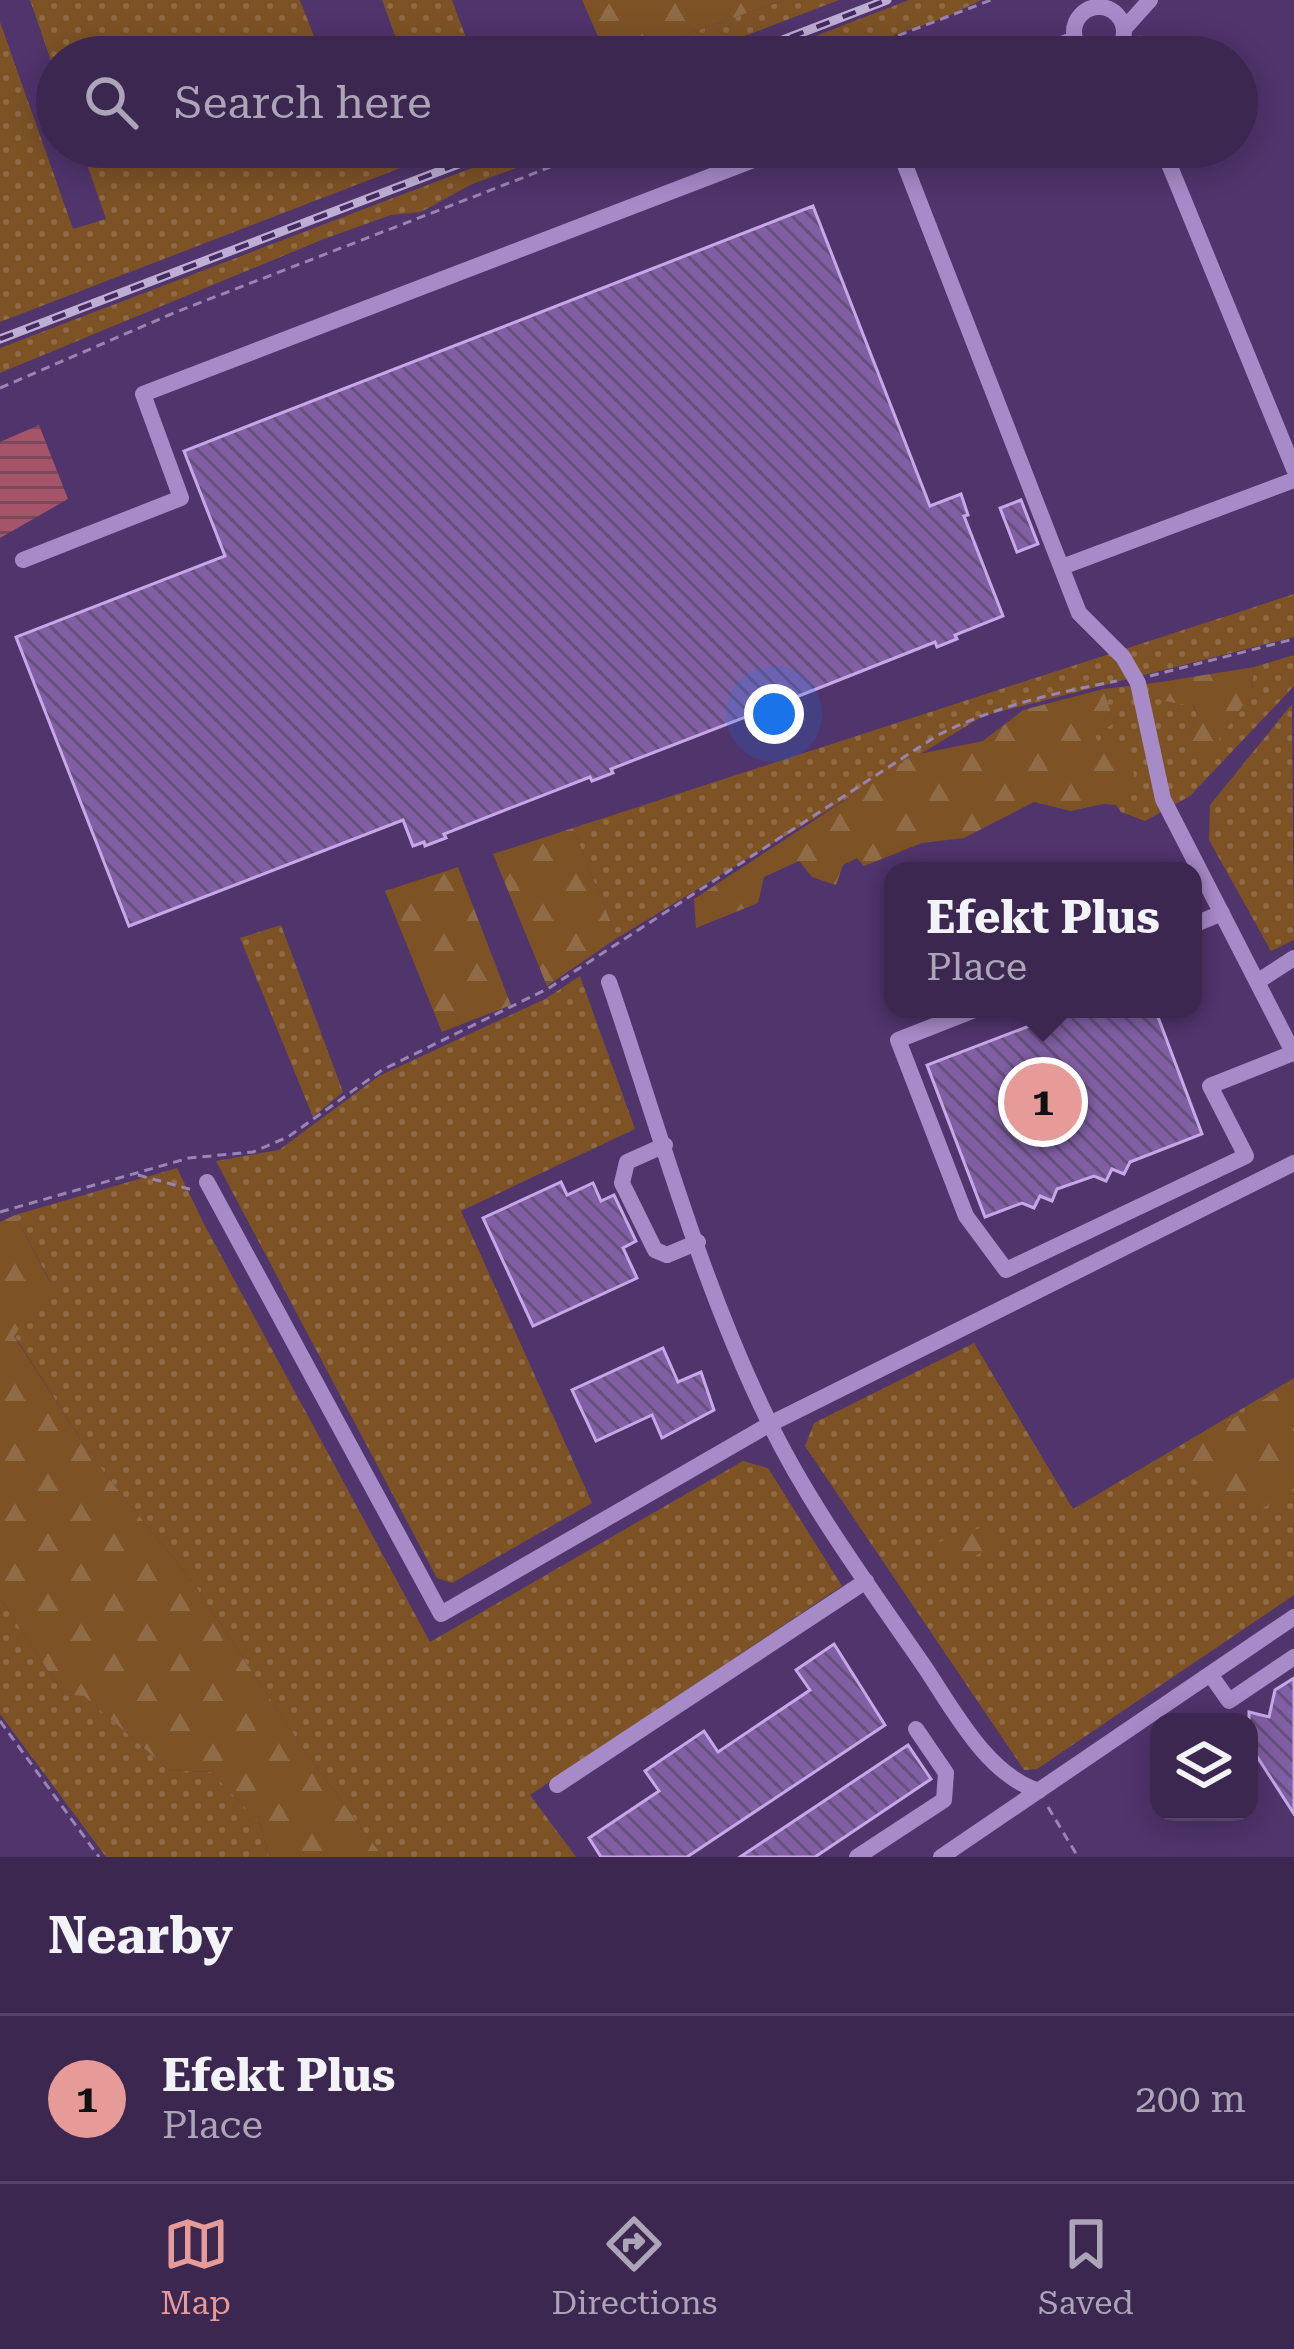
<!DOCTYPE html>
<style>
body{margin:0;font-family:"Roboto Serif",serif;background:#47335b;color:#f1f3f6}
.controls{position:absolute;right:36px;bottom:36px;display:grid;overflow:hidden;border-radius:24px;box-shadow:0 6px 30px #0003}
.controls button{width:108px;height:108px;display:grid;place-items:center;padding:0;border:0;border-bottom:3px solid #554468;background:#3c2751;color:#f1f3f6;font:60px sans-serif}
.you{position:absolute;left:774px;top:714px;width:42px;height:42px;margin:-30px;border:9px solid #fff;border-radius:50%;background:#1a73e8;box-shadow:0 0 0 18px #1a73e833}
.badge{display:grid;place-items:center;width:78px;height:78px;border-radius:50%;background:#e69b98;color:#111;font-size:39px;font-weight:700}
.pin{position:absolute;translate:-50% -50%;border:6px solid #fff;box-shadow:0 3px 12px #0006}
.popup{position:absolute;left:884px;top:862px;width:318px;height:156px;box-sizing:border-box;display:grid;place-content:center;border-radius:24px;background:#3c2751;filter:drop-shadow(0 3px 9px #0005);font-size:39px;white-space:nowrap;color:#aca5b7}
.popup b{font-size:45px;color:#f1f3f6}
.popup::after{content:'';position:absolute;left:50%;top:100%;margin-left:-24px;border:24px solid transparent;border-top-color:#3c2751}
.list{margin:0;padding:0;list-style:none}
h2{display:flex;justify-content:space-between;align-items:center;height:156px;margin:0;padding:0 48px;font-size:51px}
h2 small{font-size:39px;font-weight:400;color:#aca5b7}
.list li{display:grid;grid-template-columns:78px 1fr auto;gap:36px;align-items:center;box-sizing:border-box;height:168px;padding:0 48px;border-top:3px solid #554468}
.list b{display:block;font-size:45px;white-space:nowrap}
.list p{margin:0;font-size:39px;white-space:nowrap;color:#aca5b7}
.list em{font-size:39px;font-style:normal;color:#aca5b7}
.icon{flex:none;width:66px;height:66px;fill:none;stroke:currentColor;stroke-width:2;stroke-linecap:round;stroke-linejoin:round}
.map{position:relative;flex:none;width:1294px;height:1857px;overflow:hidden}
.search{position:absolute;background:#3c2751;box-shadow:0 6px 30px #0003;left:36px;right:36px;top:36px;height:132px;display:flex;align-items:center;gap:30px;box-sizing:border-box;padding:0 42px;border-radius:66px;color:#aca5b7;font-size:45px}
.sheet{height:324px;background:#3c2751}
nav{display:flex;justify-content:space-around;align-items:center;box-sizing:border-box;height:168px;border-top:3px solid #554468;background:#3c2751;font-size:33px;color:#aca5b7}
nav a{display:grid;justify-items:center;gap:6px}
nav .on{color:#e69b98}
.map>svg:first-child{display:block}
.grass{fill:url(#grass-dots)}
.forest{fill:url(#forest-firs)}
.water{fill:url(#water-rules)}
.building{fill:url(#building-back-hatch);stroke:#c6a8e9;stroke-width:3}
.lines{fill:none;stroke-linecap:round;stroke-linejoin:round}
.path{stroke:#9a84b1;stroke-width:3;stroke-dasharray:9 6;stroke-linecap:butt}
.minor{stroke:#a78ac8;stroke-width:16}
.rail-casing{stroke:#bfaed4;stroke-width:9}
.rail{stroke:#452a61;stroke-width:4.5;stroke-dasharray:14;stroke-linecap:butt}
</style>
<div class="map">
<svg width="1294" height="1857" viewBox="0 0 1294 1857">
<defs>
<pattern id="grass-dots" width="8" height="8" patternUnits="userSpaceOnUse" patternTransform="scale(3)"><rect width="8" height="8" fill="#7d5326"/><path d="M2 2h.1M6 6h.1" fill="none" stroke="#8f6b46" stroke-width="1.8" stroke-linecap="round"/></pattern>
<pattern id="forest-firs" width="22" height="20" patternUnits="userSpaceOnUse" patternTransform="scale(3)"><rect width="22" height="20" fill="#7d5326"/><path d="M5 1l3.5 6h-7zM16 11l3.5 6h-7z" fill="#8f6b46"/></pattern>
<pattern id="water-rules" width="6" height="5" patternUnits="userSpaceOnUse" patternTransform="scale(3)"><rect width="6" height="5" fill="#a55469"/><path d="M0 2.5h6" fill="none" stroke="#784a5a"/></pattern>
<pattern id="building-back-hatch" width="6" height="6" patternUnits="userSpaceOnUse" patternTransform="scale(3)"><rect width="6" height="6" fill="#805fa4"/><path d="M-1 5l2 2M0 0l6 6M5-1l2 2" fill="none" stroke="#64507b"/></pattern>
</defs>
<rect width="100%" height="100%" fill="#50346c"/>
<path class="grass" d="M30,0H300L322,57H57V78Z
M382,0H452L473,57H403Z
M785,0H839L690,57H621Z
M909,0H981L944,18L831,57H761Z
M0,22L73,229L106,219L81,147H357L361,157L389,147H455L0,322Z
M527,147H574L472,184L421,212L391,215L324,239L0,373V348Z
M1294,594V637L983,716L617,938L573,828Z
M1294,655V686L1190,796L1145,821L1121,812L1116,805L1133,777L1100,746L1093,733L1115,723L1103,689L1161,682L1165,701L1193,705L1197,715L1189,733L1252,692L1254,667Z
M1292,704L1294,940L1271,951L1209,840L1210,805Z
M281,925L343,1092L313,1117L240,938Z
M580,976L635,1129L461,1211L592,1503L452,1583L437,1578L216,1161L279,1150L379,1076L545,999Z
M177,1168L203,1222L430,1642L743,1461L768,1468L842,1586L530,1795L576,1857H383L304,1750L194,1584L94,1460L14,1335L51,1283L15,1215Z
M974,1343L1073,1509L1294,1378V1595L1037,1769L1024,1770L805,1446L814,1423Z
M0,1598L64,1695L84,1696L169,1770L211,1772L260,1823L269,1857H106L0,1714Z"/>
<path class="forest" d="M582,0H785L621,57H607Z
M1254,667L1252,692L1207,757L1192,756L1189,733L1197,715L1194,706L1164,701L1161,682Z
M1103,689L1115,723L1094,734L1100,746L1131,747L1134,777L1116,805L1103,804L1071,811L1034,802L964,838L922,843L864,866L857,858L843,865L836,885L812,877L799,861L764,877L758,903L696,928L694,899L914,755L983,741L1023,710Z
M573,828L617,938L547,986L493,854Z
M458,867L511,1005L442,1032L385,891Z
M15,1215L51,1284L14,1336L94,1460L194,1584L304,1750L383,1857H269L260,1823L211,1772L169,1770L84,1696L64,1695L0,1598V1222Z
M1294,1381V1495L1264,1507L1243,1496L1228,1501L1211,1494L1187,1473L1188,1453L1199,1439Z
M997,1522L999,1543L954,1567L939,1542Z"/>
<path class="water" d="M39,425L68,499L0,538V442Z"/>
<path class="building" d="M813,206L930,506L961,494L968,515L964,516L1003,616L955,635L957,639L937,647L935,642L786,701L787,705L767,713L766,709L611,769L613,773L592,781L590,777L444,834L446,838L425,846L424,842L413,846L403,820L129,926L16,637L225,556L184,451Z
M1021,500L1038,544L1017,552L1000,508Z
M1056,1009H1155L1202,1134L1130,1162L1124,1174L1112,1169L1106,1181L1094,1176L1057,1189L1052,1201L1040,1196L1034,1208L1022,1203L985,1217L927,1065L1058,1015Z
M561,1182L567,1195L593,1183L601,1201L614,1195L636,1241L623,1248L637,1278L533,1326L483,1218Z
M663,1348L678,1382L701,1372L714,1410L662,1438L652,1415L596,1441L572,1390Z
M834,1644L885,1725L687,1857H601L589,1838L659,1791L645,1771L704,1731L718,1752L810,1690L796,1670Z
M1294,1678V1814L1249,1744V1712L1269,1717L1275,1690Z
M908,1745L931,1779L815,1857H740Z"/>
<g class="lines">
<path class="path" d="M1139,36L1146,57
M842,57L991,0
M1181,147L1187,162
M0,388L176,312L602,147
M1150,676L1294,639
M138,1175L193,1190
M0,1212L189,1158L253,1152L288,1137L382,1070L549,988L938,735C996,706 1054,693 1117,681
M0,1721L99,1857
M1048,1807L1078,1857"/>
<path class="minor" d="M1074 32a25 25 0 1 1 50 0a25 25 0 1 1-50 0Z
M1124,29L1150,0
M1026,57L1075,39
M898,147L1079,613L1123,657L1138,683L1163,799L1294,1054
M1162,147L1294,469
M23,560L181,498L143,394L787,147
M1062,567L1294,480
M1193,925L1222,913
M609,982C659,1128 700,1281 768,1420C810,1507 869,1586 924,1666C953,1709 987,1775 1039,1791
M1257,982L1294,958
M977,1009L898,1040L966,1216L1006,1270L1246,1156L1210,1086L1293,1053
M665,1145L627,1162L622,1183L655,1250L667,1255L698,1242
M207,1182L441,1614L770,1424L1294,1163
M1210,1674L1229,1701L1294,1657
M557,1785L866,1581
M857,1857L944,1800L946,1773L916,1729
M941,1857L1294,1617"/>
<g class="rail-casing">
<path id="rail" d="M738,57L887,0
M0,339L503,147"/>
</g>
<use href="#rail" class="rail"/>
</g>
</svg>
<div class="controls">
<button><svg class="icon" aria-label="layers" viewBox="0 0 24 24"><path d="M12 4l9 5-9 5-9-5zM3 14l9 5 9-5"/></svg></button>
</div>
<div class="you"></div>
<div class="pin badge" style="left:1043px;top:1102px">1</div>
<div class="popup"><b>Efekt Plus</b>Place</div>
<div class="search"><svg class="icon" aria-label="search" viewBox="0 0 24 24"><circle cx="10" cy="10" r="6"/><path d="M15 15l6 6"/></svg>Search here</div>
</div>
<section class="sheet">
<h2>Nearby<small></small></h2>
<ul class="list">
<li><span class="badge">1</span><div><b>Efekt Plus</b><p>Place</p></div><em>200 m</em></li>
</ul>
</section>
<nav>
<a class="on"><svg class="icon" aria-label="map" viewBox="0 0 24 24"><path d="M3 6l6-2 6 2 6-2v14l-6 2-6-2-6 2zM9 4v14M15 6v14"/></svg>Map</a>
<a><svg class="icon" aria-label="directions" viewBox="0 0 24 24"><path d="M12 3l9 9-9 9-9-9zM9 14v-3h6M13 9l2 2-2 2"/></svg>Directions</a>
<a><svg class="icon" aria-label="saved" viewBox="0 0 24 24"><path d="M7 4h10v16l-5-4-5 4z"/></svg>Saved</a>
</nav>
